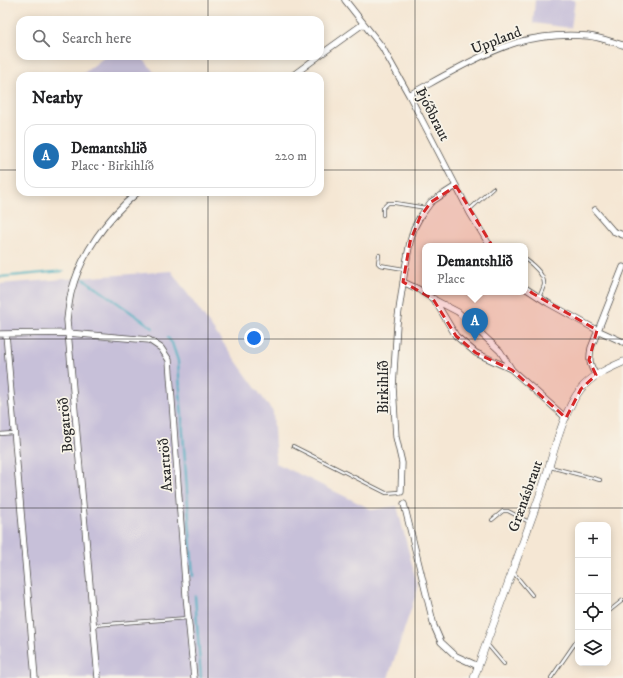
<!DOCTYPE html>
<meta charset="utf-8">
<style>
body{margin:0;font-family:"IM FELL DW Pica",serif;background:#f2f2f2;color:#202124}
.controls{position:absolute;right:12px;bottom:12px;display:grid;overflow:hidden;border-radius:8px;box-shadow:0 2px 10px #0003}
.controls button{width:36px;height:36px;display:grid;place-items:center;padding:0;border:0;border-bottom:1px solid #e0e0e0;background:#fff;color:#202124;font:20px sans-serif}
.you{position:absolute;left:254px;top:338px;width:14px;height:14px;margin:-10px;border:3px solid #fff;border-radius:50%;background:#1a73e8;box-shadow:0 0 0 6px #1a73e833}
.badge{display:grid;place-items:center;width:26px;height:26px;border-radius:50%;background:#1f6fb2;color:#fff;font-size:13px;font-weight:700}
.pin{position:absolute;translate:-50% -33px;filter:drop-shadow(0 1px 2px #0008)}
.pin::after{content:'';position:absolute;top:21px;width:14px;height:12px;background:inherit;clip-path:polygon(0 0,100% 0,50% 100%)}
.popup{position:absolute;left:422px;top:243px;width:106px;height:52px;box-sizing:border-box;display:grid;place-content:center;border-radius:8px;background:#fff;filter:drop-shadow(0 1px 3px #0005);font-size:13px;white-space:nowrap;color:#757577}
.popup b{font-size:15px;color:#202124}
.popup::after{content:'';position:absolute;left:50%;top:100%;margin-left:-8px;border:8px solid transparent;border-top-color:#fff}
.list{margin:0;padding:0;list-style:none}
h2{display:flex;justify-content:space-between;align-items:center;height:52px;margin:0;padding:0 16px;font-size:17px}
h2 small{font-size:13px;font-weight:400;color:#757577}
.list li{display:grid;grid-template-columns:26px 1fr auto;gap:12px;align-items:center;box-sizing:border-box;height:64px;margin:0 8px 8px;padding:0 8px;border:1px solid #e0e0e0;border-radius:12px}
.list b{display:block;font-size:15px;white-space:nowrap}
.list p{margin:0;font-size:13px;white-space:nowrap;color:#757577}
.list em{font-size:13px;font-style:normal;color:#757577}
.icon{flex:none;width:22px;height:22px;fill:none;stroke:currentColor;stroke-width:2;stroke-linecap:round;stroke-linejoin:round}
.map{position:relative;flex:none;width:623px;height:678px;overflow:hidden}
.search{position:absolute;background:#fff;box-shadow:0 2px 10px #0003;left:16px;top:16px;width:308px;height:44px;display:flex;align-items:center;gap:10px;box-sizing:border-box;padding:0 14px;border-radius:12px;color:#757577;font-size:15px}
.panel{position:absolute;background:#fff;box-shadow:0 2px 10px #0003;left:16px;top:72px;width:308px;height:124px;border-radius:12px}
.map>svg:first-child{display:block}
.industrial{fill:#c7c0d9}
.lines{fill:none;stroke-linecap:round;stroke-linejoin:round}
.stream{stroke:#41aebf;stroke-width:2}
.service-casing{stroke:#494744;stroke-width:4}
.minor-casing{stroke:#494744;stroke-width:7}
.tertiary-casing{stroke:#494744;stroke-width:8}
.service{stroke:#fff;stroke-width:2.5}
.minor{stroke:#fff;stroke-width:5.5}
.tertiary{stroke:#fff;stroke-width:7}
.marked{fill:#d62828;fill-opacity:0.2;stroke:#d62828;stroke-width:3;stroke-dasharray:8 5;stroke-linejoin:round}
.grid{fill:none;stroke:#2b2b2b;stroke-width:1;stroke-opacity:0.55}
.labels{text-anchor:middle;stroke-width:3.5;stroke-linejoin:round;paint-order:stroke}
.street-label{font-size:15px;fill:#2b2b2b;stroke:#f7f3e8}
</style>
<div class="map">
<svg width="623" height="678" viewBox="0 0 623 678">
<rect width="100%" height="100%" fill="#f7f3e8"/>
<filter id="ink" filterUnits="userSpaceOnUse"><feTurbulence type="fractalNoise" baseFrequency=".025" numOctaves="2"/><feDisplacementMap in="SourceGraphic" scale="8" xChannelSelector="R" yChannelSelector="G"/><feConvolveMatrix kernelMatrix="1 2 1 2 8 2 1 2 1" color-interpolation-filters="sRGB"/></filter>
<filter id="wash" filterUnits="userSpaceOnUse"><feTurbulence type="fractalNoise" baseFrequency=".012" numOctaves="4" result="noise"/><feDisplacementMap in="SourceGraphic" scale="16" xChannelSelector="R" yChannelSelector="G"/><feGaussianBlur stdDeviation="0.9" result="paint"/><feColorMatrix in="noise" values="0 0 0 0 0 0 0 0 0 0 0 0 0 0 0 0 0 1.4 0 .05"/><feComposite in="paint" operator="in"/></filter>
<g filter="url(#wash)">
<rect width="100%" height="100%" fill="#f5e7d4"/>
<path class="industrial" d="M535,0H575L571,28L533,23Z
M106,56H141L157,76H80Z
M171,271L273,412L276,463L373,510L397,506L418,588L388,678H0V284Z"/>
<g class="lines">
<path class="stream" d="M0,277L64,271
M84,279L153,328
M168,338L172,343L178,361L193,576
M195,596L201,678"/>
</g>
</g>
<g filter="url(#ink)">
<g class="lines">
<g class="service-casing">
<path id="service" d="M469,210L493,188
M383,215V208L388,203H395L426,208
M379,255L378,263L380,265L404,269
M525,259C532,264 545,275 544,285C543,289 541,293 539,297
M0,434L13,433
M293,446L386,493L400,492
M550,467L600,480
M492,520L503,511H508L529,522
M513,572L532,595
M608,612L623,600
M94,625L188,618
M487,644L504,664
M551,678L578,639"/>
</g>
<g class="minor-casing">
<path id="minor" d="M345,0L382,47L409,95L470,213L490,246
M320,55L363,24
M292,76L319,56
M409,95C444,76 480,54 518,42C540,36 565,34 588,36C599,37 612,42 623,45
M595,210L613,231L623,235
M403,282L418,289L433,299L458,312L500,351L512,370L566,418
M525,288L548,303L597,330L623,342
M434,299L456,336L476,353L511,369
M0,334L68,333L149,340L161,348L169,360L186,595L194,678
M6,334L35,678
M596,375C589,365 589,359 591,348L623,267
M401,492L402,463L396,437L393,387L397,324L405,269L410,242L414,228L420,217L431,202L456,186
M404,504L434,626L441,642L456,656L478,666
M98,678L67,320C68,311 69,302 71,293C81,253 107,218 138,192"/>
</g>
<g class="tertiary-casing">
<path id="tertiary" d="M474,678C496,615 520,552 542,489C552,460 562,413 580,390C591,376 607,369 623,362"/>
</g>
<use href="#service" class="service"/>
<use href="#minor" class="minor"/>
<use href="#tertiary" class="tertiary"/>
</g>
</g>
<path class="marked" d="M456,186L508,272L532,293L597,330L589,360L596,375L581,389L566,418L512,370L476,353L456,336L433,299L403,282L410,242L420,217L431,202Z"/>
<path class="grid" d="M208,0V20M415,0V678M208,56V76M0,170H20M320,170H623M208,192V678M0,339H623M0,508H623"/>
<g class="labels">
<g class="street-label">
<text transform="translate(496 40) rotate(-21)" y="5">Uppland</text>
<text transform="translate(433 114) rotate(63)" y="5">Þjóðbraut</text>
<text transform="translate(383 387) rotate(-90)" y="5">Birkihlíð</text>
<text transform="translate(65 425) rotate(-95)" y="5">Bogatröð</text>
<text transform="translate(165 465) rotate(-94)" y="5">Axartröð</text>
<text transform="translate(525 496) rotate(-70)" y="5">Grænásbraut</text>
</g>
</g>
</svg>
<div class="controls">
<button>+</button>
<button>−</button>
<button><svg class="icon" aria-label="locate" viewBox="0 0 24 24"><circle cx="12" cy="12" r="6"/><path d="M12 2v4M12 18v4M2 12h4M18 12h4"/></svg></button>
<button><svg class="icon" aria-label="layers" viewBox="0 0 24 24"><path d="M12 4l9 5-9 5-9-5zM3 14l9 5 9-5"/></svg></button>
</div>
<div class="you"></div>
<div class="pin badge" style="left:475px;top:341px">A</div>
<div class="popup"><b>Demantshlið</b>Place</div>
<div class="search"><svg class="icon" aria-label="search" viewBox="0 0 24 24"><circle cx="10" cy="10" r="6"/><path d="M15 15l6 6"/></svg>Search here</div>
<section class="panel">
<h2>Nearby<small></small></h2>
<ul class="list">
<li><span class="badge">A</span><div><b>Demantshlið</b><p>Place · Birkihlíð</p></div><em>220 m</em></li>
</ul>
</section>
</div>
